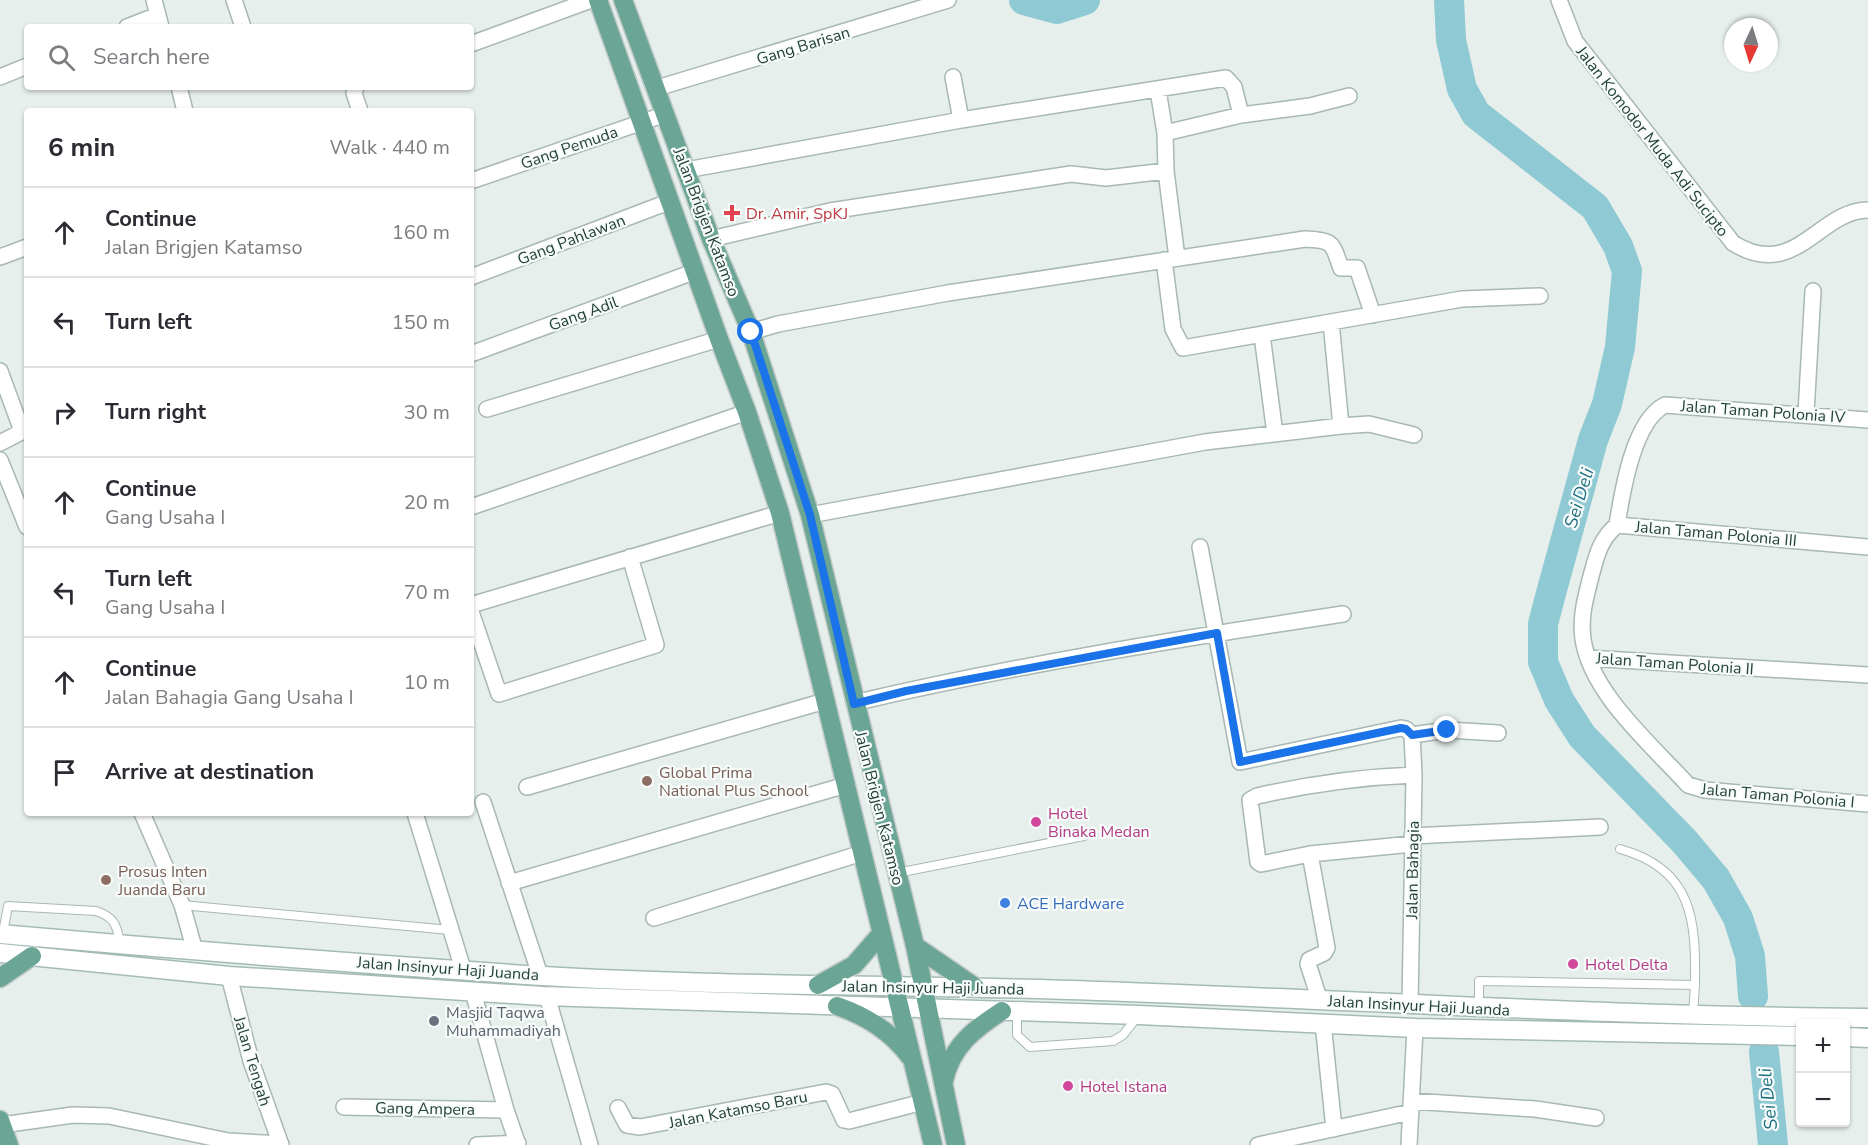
<!DOCTYPE html>
<meta charset="utf-8">
<style>
body{margin:0;font-family:"Nunito Sans",sans-serif;background:#f7f7f7;color:#2b2b33}
.controls{position:absolute;right:18px;bottom:18px;display:grid;overflow:hidden;border-radius:6px;box-shadow:0 2px 4px #0004}
.controls button{width:54px;height:54px;display:grid;place-items:center;padding:0;border:0;border-bottom:2px solid #e1e1e2;background:#fff;color:#2b2b33;font:30px sans-serif}
.compass{position:absolute;left:1724px;top:18px;width:54px;height:54px;border-radius:50%;background:#fff;box-shadow:0 2px 4px #0004;rotate:184deg}
.stop{position:absolute;width:18px;height:18px;margin:-14px;border:4px solid #1a73e8;border-radius:50%;background:#fff}
.stop.end{background:#1a73e8;border-color:#fff;box-shadow:0 2px 6px #0008}
.list{margin:0;padding:0;list-style:none}
h2{display:flex;justify-content:space-between;align-items:center;height:78px;margin:0;padding:0 24px;font-size:26px}
h2 small{font-size:20px;font-weight:400;color:#7c7c81}
.list li{display:grid;grid-template-columns:39px 1fr auto;gap:18px;align-items:center;box-sizing:border-box;height:90px;padding:0 24px;border-top:2px solid #e1e1e2}
.list b{display:block;font-size:22px;white-space:nowrap}
.list p{margin:0;font-size:20px;white-space:nowrap;color:#7c7c81}
.list em{font-size:20px;font-style:normal;color:#7c7c81}
.icon{flex:none;width:33px;height:33px;fill:none;stroke:currentColor;stroke-width:2;stroke-linecap:round;stroke-linejoin:round}
.map{position:relative;flex:none;width:1868px;height:1145px;overflow:hidden}
.search{position:absolute;background:#fff;box-shadow:0 2px 4px #0004;left:24px;top:24px;width:450px;height:66px;display:flex;align-items:center;gap:15px;box-sizing:border-box;padding:0 21px;border-radius:6px;color:#7c7c81;font-size:22px}
.panel{position:absolute;background:#fff;box-shadow:0 2px 4px #0004;left:24px;top:108px;width:450px;height:708px;border-radius:6px}
.map>svg:first-child{display:block}
.lines{fill:none;stroke-linecap:round;stroke-linejoin:round}
.river{stroke:#8ec9d4;stroke-width:30}
.service-casing{stroke:#a8b8b2;stroke-width:10}
.minor-casing{stroke:#a8b8b2;stroke-width:18}
.secondary-casing{stroke:#a4bbb3;stroke-width:21}
.primary-casing{stroke:#c2cac8;stroke-width:21}
.service{stroke:#fff;stroke-width:8}
.minor{stroke:#fff;stroke-width:15}
.secondary{stroke:#fff;stroke-width:18}
.primary{stroke:#6aa596;stroke-width:18}
.route{stroke:#1a73e8;stroke-width:8}
.health-dot{fill:#e0444e;stroke:#f7fbf9;stroke-width:2}
.education-dot{fill:#8d6e63;stroke:#f7fbf9;stroke-width:2}
.hotel-dot{fill:#d1479c;stroke:#f7fbf9;stroke-width:2}
.shop-dot{fill:#3f7fe0;stroke:#f7fbf9;stroke-width:2}
.worship-dot{fill:#6b7280;stroke:#f7fbf9;stroke-width:2}
.labels{text-anchor:middle;stroke-width:4.5;stroke-linejoin:round;paint-order:stroke}
.street-label{font-size:16px;fill:#24423a;stroke:#f7fbf9}
.health-label{font-size:16px;fill:#be3a42;stroke:#f7fbf9;text-anchor:start}
.education-label{font-size:16px;fill:#785e54;stroke:#f7fbf9;text-anchor:start}
.hotel-label{font-size:16px;fill:#b23c85;stroke:#f7fbf9;text-anchor:start}
.shop-label{font-size:16px;fill:#366cbe;stroke:#f7fbf9;text-anchor:start}
.worship-label{font-size:16px;fill:#5b616d;stroke:#f7fbf9;text-anchor:start}
.water-label{font-size:18px;font-style:italic;fill:#1c6f80;stroke:#f7fbf9}
</style>
<div class="map">
<svg width="1868" height="1145" viewBox="0 0 1868 1145">
<rect width="100%" height="100%" fill="#e6efeb"/>
<g class="lines">
<path class="river" d="M1024,0L1057,9L1085,0
M1449,0L1451,40L1462,89L1476,114L1595,207L1618,246L1627,271L1620,347L1607,404L1593,440L1550,597L1543,624V662L1559,700L1582,736L1684,841L1716,879L1738,918L1750,956L1753,996
M1764,1052L1773,1145"/>
<g class="service-casing">
<path id="service" d="M1620,849C1693,869 1696,920 1695,985
M897,873L1084,836
M182,905L450,930
M3,933L8,906L96,911C114,917 117,925 120,943
M1479,1008V981L1695,985L1693,1014
M1017,1011V1035L1030,1047L1113,1041L1123,1035L1138,1016"/>
</g>
<g class="minor-casing">
<path id="minor" d="M154,0L161,27
M234,0L243,27
M1559,0L1575,41L1733,243C1795,282 1819,210 1868,210
M127,27L158,15
M471,44L591,0
M0,77L27,66
M953,77L961,120
M179,87L185,111
M356,87L354,93L360,111
M657,88L948,0
M1158,90L1165,133L1241,115
M1165,133L1166,171L1177,258
M686,170L961,120L1226,78L1234,87L1241,115L1310,106L1349,96
M471,181L666,114
M711,239L830,211L1071,174L1106,178L1166,171
M0,257L27,247
M1164,260L1173,329L1183,348L1331,322
M471,277L671,201
M751,332L778,324L948,293L1305,239C1335,240 1332,244 1341,268H1357L1373,315
M1262,335L1275,434
M471,354L696,271
M0,371L22,431
M487,409L719,339
M1806,413L1813,291
M1868,420L1665,405C1633,421 1622,493 1617,525L1868,547
M1341,426L1369,424L1414,435
M0,443L27,429
M0,460L27,527
M471,507L747,412
M810,515L1205,442L1341,426L1331,322L1462,299L1540,296
M1617,525C1599,540 1596,558 1590,580C1585,600 1580,618 1583,639C1591,694 1652,745 1688,785L1705,790L1868,804
M1200,547L1240,762L1401,728L1406,729L1412,735
M471,605L780,513
M471,612L499,694L656,645L630,557
M1588,658L1868,675
M854,703C1015,665 1179,639 1343,614
M1412,735L1447,730L1498,733
M527,787L825,701
M483,802L540,975
M142,813L182,905L195,951
M415,813L463,969
M1412,836L1600,827
M1412,844L1310,854L1261,864L1258,862L1250,800L1257,796C1310,784 1360,777 1414,775
M1310,854L1327,948L1324,953L1309,960L1308,964L1320,1001
M509,883L846,785
M654,918L862,853
M229,976L251,1061L281,1145
M473,992L506,1110L518,1145
M547,996L590,1145
M1410,1005L1414,775L1412,735
M1323,1023L1334,1129
M1411,1101L1535,1109L1596,1118
M344,1107L506,1110
M618,1108L627,1125L640,1127L826,1092L832,1094L844,1120L849,1121L923,1102
M2,1125L73,1115L109,1116L228,1141L281,1144
M477,1145L518,1143
M1258,1145L1411,1112
M1409,1145L1415,1028"/>
</g>
<g class="secondary-casing">
<path id="secondary" d="M0,934C181,950 362,964 543,976C728,987 913,984 1098,991C1355,1000 1611,1016 1868,1018
M0,953L229,976L543,996L1139,1015L1415,1028L1800,1036
M1846,1037L1868,1038"/>
</g>
<g class="primary-casing">
<path id="primary" d="M598,0L719,339L747,412L780,513L933,1145
M623,0L711,239L751,332L810,515L915,946L956,1145
M915,946L975,987
M0,978L32,956
M818,985L854,965L881,934
M837,1006C866,1016 891,1031 910,1057
M944,1081C951,1047 974,1029 1002,1011
M0,1120L9,1145"/>
</g>
<use href="#service" class="service"/>
<use href="#minor" class="minor"/>
<use href="#secondary" class="secondary"/>
<use href="#primary" class="primary"/>
</g>
<g class="lines">
<path class="route" d="M751,332L810,515L854,704L906,691L1217,633L1240,762L1401,728L1406,729L1412,735L1447,730"/>
</g>
<path class="health-dot" d="M729 204h6v6h6v6h-6v6h-6v-6h-6v-6h6z"/>
<g class="education-dot">
<circle cx="647" cy="781" r="6"/>
<circle cx="106" cy="880" r="6"/>
</g>
<g class="hotel-dot">
<circle cx="1036" cy="822" r="6"/>
<circle cx="1573" cy="964" r="6"/>
<circle cx="1068" cy="1086" r="6"/>
</g>
<circle class="shop-dot" cx="1005" cy="903" r="6"/>
<circle class="worship-dot" cx="434" cy="1021" r="6"/>
<g class="labels">
<g class="street-label">
<text transform="translate(803 45) rotate(-17)" y="6">Gang Barisan</text>
<text transform="translate(1653 141) rotate(52)" y="6">Jalan Komodor Muda Adi Sucipto</text>
<text transform="translate(569 147) rotate(-19)" y="6">Gang Pemuda</text>
<text transform="translate(707 222) rotate(69)" y="6">Jalan Brigjen Katamso</text>
<text transform="translate(571 239) rotate(-21)" y="6">Gang Pahlawan</text>
<text transform="translate(583 313) rotate(-20)" y="6">Gang Adil</text>
<text transform="translate(1763 411) rotate(4)" y="6">Jalan Taman Polonia IV</text>
<text transform="translate(1716 533) rotate(5)" y="6">Jalan Taman Polonia III</text>
<text transform="translate(1675 663) rotate(4)" y="6">Jalan Taman Polonia II</text>
<text transform="translate(1778 795) rotate(5)" y="6">Jalan Taman Polonia I</text>
<text transform="translate(880 808) rotate(76)" y="6">Jalan Brigjen Katamso</text>
<text transform="translate(1412 870) rotate(-89)" y="6">Jalan Bahagia</text>
<text transform="translate(448 968) rotate(4)" y="6">Jalan Insinyur Haji Juanda</text>
<text transform="translate(933 987) rotate(1)" y="6">Jalan Insinyur Haji Juanda</text>
<text transform="translate(1419 1005) rotate(3)" y="6">Jalan Insinyur Haji Juanda</text>
<text transform="translate(253 1061) rotate(73)" y="6">Jalan Tengah</text>
<text transform="translate(425 1108) rotate(1)" y="6">Gang Ampera</text>
<text transform="translate(738 1109) rotate(-11)" y="6">Jalan Katamso Baru</text>
</g>
<g class="health-label">
<text x="746" y="219">Dr. Amir, SpKJ</text>
</g>
<g class="education-label">
<text x="659" y="778">Global Prima<tspan x="659" dy="18">National Plus School</tspan></text>
<text x="118" y="877">Prosus Inten<tspan x="118" dy="18">Juanda Baru</tspan></text>
</g>
<g class="hotel-label">
<text x="1048" y="819">Hotel<tspan x="1048" dy="18">Binaka Medan</tspan></text>
<text x="1585" y="970">Hotel Delta</text>
<text x="1080" y="1092">Hotel Istana</text>
</g>
<g class="shop-label">
<text x="1017" y="909">ACE Hardware</text>
</g>
<g class="worship-label">
<text x="446" y="1018">Masjid Taqwa<tspan x="446" dy="18">Muhammadiyah</tspan></text>
</g>
<g class="water-label">
<text transform="translate(1579 498) rotate(-73)" y="6">Sei Deli</text>
<text transform="translate(1768 1099) rotate(-96)" y="6">Sei Deli</text>
</g>
</g>
</svg>
<div class="controls">
<button>+</button>
<button>−</button>
</div>
<svg class="compass" viewBox="-18 -18 36 36"><path d="M0-13l5 13h-10z" fill="#e53935"/><path d="M0 13l5-13h-10z" fill="#7c7c81"/></svg>
<div class="stop" style="left:751px;top:332px"></div>
<div class="stop end" style="left:1447px;top:730px"></div>
<div class="search"><svg class="icon" aria-label="search" viewBox="0 0 24 24"><circle cx="10" cy="10" r="6"/><path d="M15 15l6 6"/></svg>Search here</div>
<section class="panel">
<h2>6 min<small>Walk · 440 m</small></h2>
<ul class="list">
<li><svg class="icon" aria-label="ahead" viewBox="0 0 24 24"><path d="M12 20V5M6 11l6-6 6 6"/></svg><div><b>Continue</b><p>Jalan Brigjen Katamso</p></div><em>160 m</em></li>
<li><svg class="icon" aria-label="left" viewBox="0 0 24 24"><path d="M17 20v-9H6M10 6l-5 5 5 5"/></svg><div><b>Turn left</b></div><em>150 m</em></li>
<li><svg class="icon" aria-label="right" viewBox="0 0 24 24"><path d="M7 20v-9h11M14 6l5 5-5 5"/></svg><div><b>Turn right</b></div><em>30 m</em></li>
<li><svg class="icon" aria-label="ahead" viewBox="0 0 24 24"><path d="M12 20V5M6 11l6-6 6 6"/></svg><div><b>Continue</b><p>Gang Usaha I</p></div><em>20 m</em></li>
<li><svg class="icon" aria-label="left" viewBox="0 0 24 24"><path d="M17 20v-9H6M10 6l-5 5 5 5"/></svg><div><b>Turn left</b><p>Gang Usaha I</p></div><em>70 m</em></li>
<li><svg class="icon" aria-label="ahead" viewBox="0 0 24 24"><path d="M12 20V5M6 11l6-6 6 6"/></svg><div><b>Continue</b><p>Jalan Bahagia Gang Usaha I</p></div><em>10 m</em></li>
<li><svg class="icon" aria-label="arrive" viewBox="0 0 24 24"><path d="M6 21V4h12l-3 4 3 4H6"/></svg><div><b>Arrive at destination</b></div></li>
</ul>
</section>
</div>
